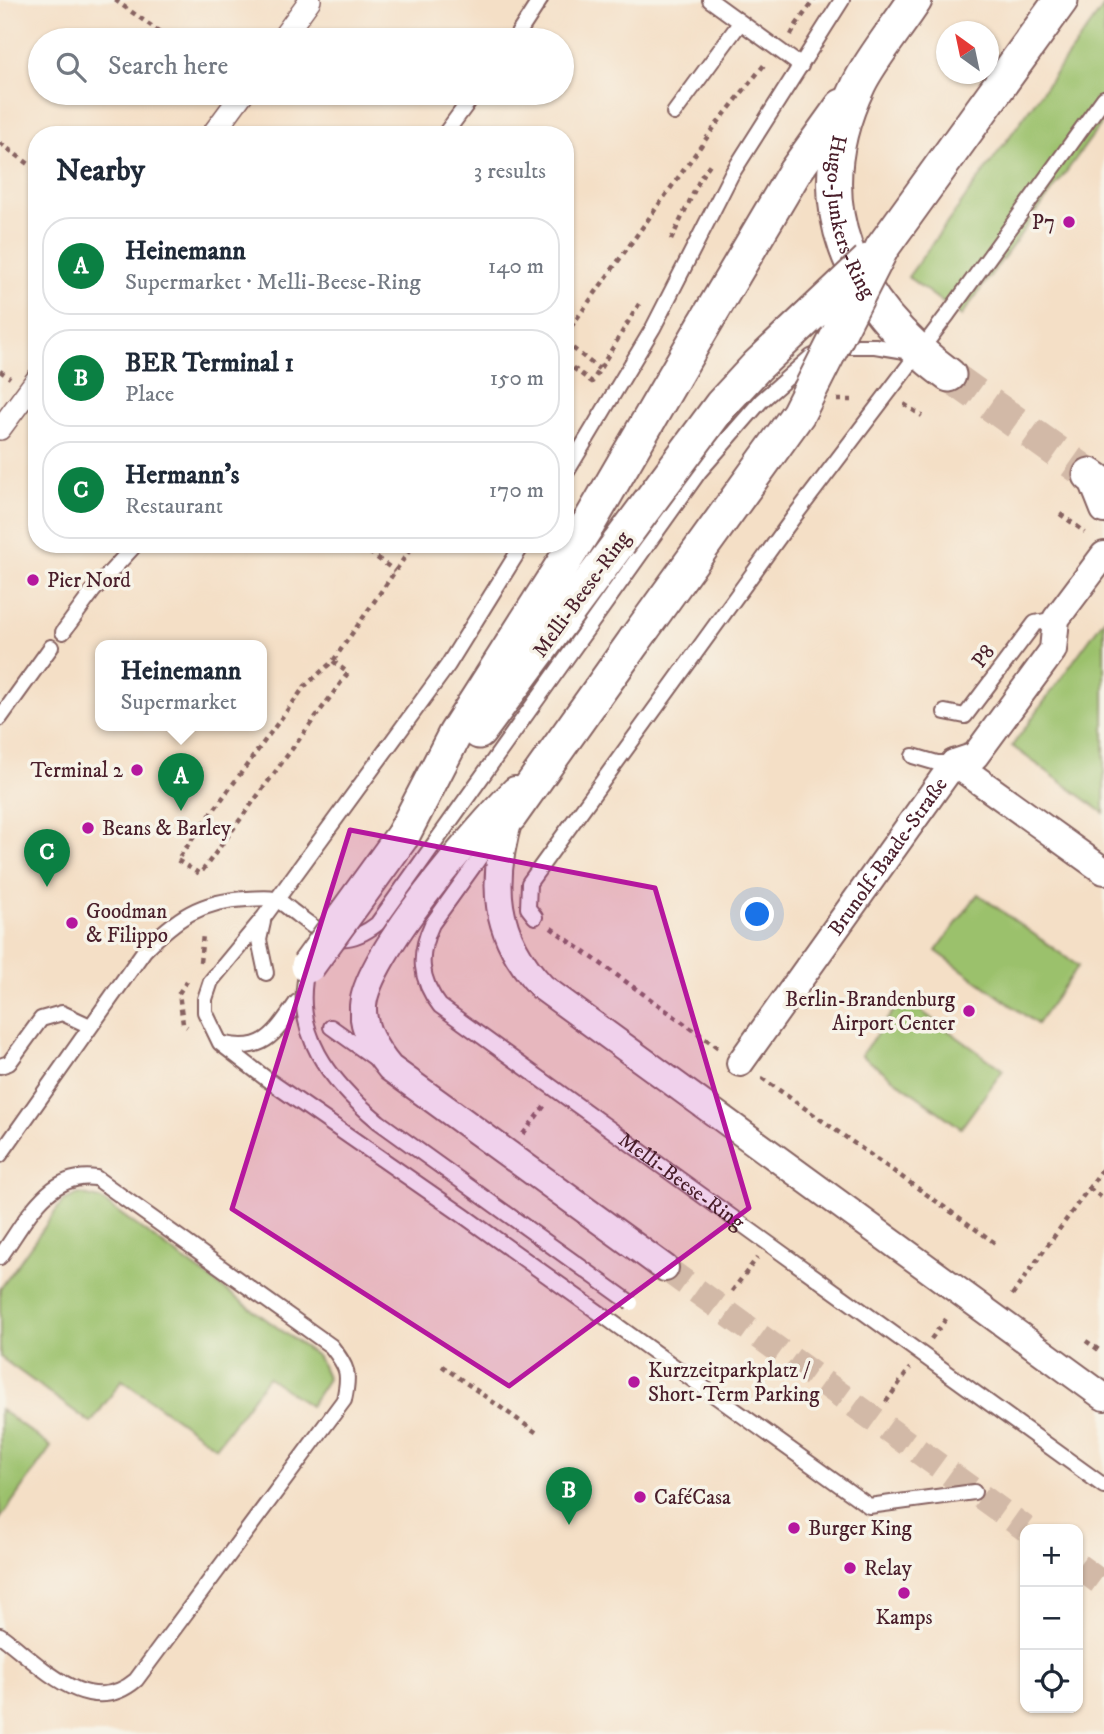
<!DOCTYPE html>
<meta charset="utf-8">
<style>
body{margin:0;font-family:"IM FELL DW Pica",serif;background:#f2f2f3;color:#1f2937}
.controls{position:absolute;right:21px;bottom:21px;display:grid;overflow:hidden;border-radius:14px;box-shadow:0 2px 5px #0004}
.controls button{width:63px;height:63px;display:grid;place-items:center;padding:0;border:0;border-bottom:2px solid #e0e1e3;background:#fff;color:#1f2937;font:35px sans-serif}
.compass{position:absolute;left:936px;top:21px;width:63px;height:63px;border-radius:50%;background:#fff;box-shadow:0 2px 5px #0004;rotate:327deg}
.you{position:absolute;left:758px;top:915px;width:24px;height:24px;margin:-18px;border:5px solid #fff;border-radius:50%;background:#1a73e8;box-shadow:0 0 0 10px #1a73e833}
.badge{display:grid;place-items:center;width:46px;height:46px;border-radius:50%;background:#0b8043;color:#fff;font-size:23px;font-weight:700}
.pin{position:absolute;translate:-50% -58px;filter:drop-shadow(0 2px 4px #0008)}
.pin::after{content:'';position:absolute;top:37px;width:24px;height:21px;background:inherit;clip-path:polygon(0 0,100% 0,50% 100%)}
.popup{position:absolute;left:95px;top:640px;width:172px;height:91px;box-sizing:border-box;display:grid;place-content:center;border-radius:14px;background:#fff;filter:drop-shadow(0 2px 5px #0005);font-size:23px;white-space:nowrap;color:#747a83}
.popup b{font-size:26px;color:#1f2937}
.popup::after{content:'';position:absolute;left:50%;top:100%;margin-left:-14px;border:14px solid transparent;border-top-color:#fff}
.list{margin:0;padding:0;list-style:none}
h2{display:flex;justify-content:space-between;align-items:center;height:91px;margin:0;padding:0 28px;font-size:30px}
h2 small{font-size:23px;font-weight:400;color:#747a83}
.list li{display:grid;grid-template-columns:46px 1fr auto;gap:21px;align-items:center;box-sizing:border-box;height:98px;margin:0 14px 14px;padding:0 14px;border:2px solid #e0e1e3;border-radius:28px}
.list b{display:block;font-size:26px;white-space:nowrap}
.list p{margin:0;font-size:23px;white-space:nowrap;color:#747a83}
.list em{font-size:23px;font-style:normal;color:#747a83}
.icon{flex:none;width:38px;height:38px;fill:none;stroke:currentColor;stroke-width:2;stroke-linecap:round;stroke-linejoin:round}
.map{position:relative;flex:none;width:1104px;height:1734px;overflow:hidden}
.search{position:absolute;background:#fff;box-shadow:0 2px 5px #0004;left:28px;top:28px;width:546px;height:77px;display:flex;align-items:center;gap:18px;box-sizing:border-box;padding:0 24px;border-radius:38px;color:#747a83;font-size:26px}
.panel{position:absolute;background:#fff;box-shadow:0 2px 5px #0004;left:28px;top:126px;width:546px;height:427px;border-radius:28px}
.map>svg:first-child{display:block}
.green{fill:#9bc16c;stroke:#72704c;stroke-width:2}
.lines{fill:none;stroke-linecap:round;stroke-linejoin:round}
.minor-tunnel{stroke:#d2b9a7;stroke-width:26;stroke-dasharray:26 13;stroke-linecap:butt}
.tertiary-tunnel{stroke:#d2b9a7;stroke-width:33;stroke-dasharray:33 17;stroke-linecap:butt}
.service-casing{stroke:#866261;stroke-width:18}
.pedestrian-casing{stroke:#866261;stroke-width:24}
.minor-casing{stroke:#866261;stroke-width:30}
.tertiary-casing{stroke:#866261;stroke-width:37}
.path{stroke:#866261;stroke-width:4.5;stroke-dasharray:5 5;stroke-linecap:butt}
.service{stroke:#fff;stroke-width:14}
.pedestrian{stroke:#fff;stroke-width:21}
.minor{stroke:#fff;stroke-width:26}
.tertiary{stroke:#fff;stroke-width:33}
.service-bridge-casing{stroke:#866261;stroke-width:18;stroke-linecap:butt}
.tertiary-bridge-casing{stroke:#866261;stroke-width:37;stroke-linecap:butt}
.service-bridge{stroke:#fff;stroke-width:14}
.tertiary-bridge{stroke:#fff;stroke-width:33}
.marked{fill:#b5179e;fill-opacity:0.2;stroke:#b5179e;stroke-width:5;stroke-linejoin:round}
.poi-dot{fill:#b5179e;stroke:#f7f3e8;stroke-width:2.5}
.labels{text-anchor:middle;stroke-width:7;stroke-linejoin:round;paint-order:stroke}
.street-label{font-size:21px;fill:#4a1f2b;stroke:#f7f3e8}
.poi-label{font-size:21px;fill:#4a1f2b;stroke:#f7f3e8;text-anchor:start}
</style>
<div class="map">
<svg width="1104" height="1734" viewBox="0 0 1104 1734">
<rect width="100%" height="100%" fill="#f7f3e8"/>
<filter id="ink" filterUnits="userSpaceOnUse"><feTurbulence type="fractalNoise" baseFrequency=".0143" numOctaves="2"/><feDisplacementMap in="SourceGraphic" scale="14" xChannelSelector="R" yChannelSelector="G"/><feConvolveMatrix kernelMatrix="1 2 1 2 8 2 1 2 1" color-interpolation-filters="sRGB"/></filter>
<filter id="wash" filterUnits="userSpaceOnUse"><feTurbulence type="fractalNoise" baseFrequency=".00686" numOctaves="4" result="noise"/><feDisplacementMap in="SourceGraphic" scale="28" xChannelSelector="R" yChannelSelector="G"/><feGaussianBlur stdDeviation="1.57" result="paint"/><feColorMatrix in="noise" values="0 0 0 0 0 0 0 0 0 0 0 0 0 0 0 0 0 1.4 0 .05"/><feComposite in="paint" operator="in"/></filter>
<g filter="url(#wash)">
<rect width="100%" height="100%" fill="#f4dfc6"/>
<path class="green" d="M1104,6V120L961,316L908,277Z
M1104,619V813L1012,746Z
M978,894L1078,966L1037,1024L936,951Z
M903,998L1003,1070L961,1128L861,1055Z
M79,1194L100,1199L318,1357L328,1379L310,1406L268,1377L216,1447L122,1380L91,1423L0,1357V1289L63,1201Z
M0,1409L51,1447L0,1519Z"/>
</g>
<g filter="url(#ink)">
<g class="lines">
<path class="minor-tunnel" d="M665,1268L1026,1529
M1078,1566L1104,1585"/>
<path class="tertiary-tunnel" d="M949,375L1090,475"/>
<g class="service-casing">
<g id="service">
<path d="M710,0L801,66"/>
<path d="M514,40L540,0"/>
<path d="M674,113L740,23"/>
<path d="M444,135L475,93"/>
<path d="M565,475L653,328L731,175L842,0"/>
<path d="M523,544L448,665L264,917L211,981L205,999V1012L220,1043L268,1080L464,1216L869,1506L974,1492"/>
<path d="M63,632L93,591L136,544"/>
<path d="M945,712L965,716L1035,623L1056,619"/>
<path d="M0,718L51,647"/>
<path d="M913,756L937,763H954"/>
<path id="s1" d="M501,828L432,924C418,954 419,979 440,1006L1104,1486"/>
<path d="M535,917L528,908L529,883L793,518L948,314L1104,98"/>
<path d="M263,922L259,940L266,973"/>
<path d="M331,1027L376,1059"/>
<path d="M225,1044C265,1053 276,1032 297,1002"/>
<path d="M0,1066L9,1063L41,1019L62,1013L90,1026"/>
<path d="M0,1155L144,951C176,918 200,901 247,899C256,899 266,897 274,899C280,900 287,907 292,911C324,935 341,952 377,924L699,472L761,401L811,357L836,346H875L911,352"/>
<path d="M0,1257C25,1223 47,1171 96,1178L331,1346C348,1368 350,1373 344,1400L136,1680C88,1721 40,1664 0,1635"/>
</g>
</g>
<g class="pedestrian-casing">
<path id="pedestrian" d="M281,40L310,0
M212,135L243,93
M0,429L37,379"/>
</g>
<g class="minor-casing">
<g id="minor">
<path d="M1090,475L1104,510"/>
<path d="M954,763L1104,871"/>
<path d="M515,790C477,828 366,956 363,1006C362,1030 376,1051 390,1068L665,1268"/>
<path d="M510,816C490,882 493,935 542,987L1104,1397"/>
<path id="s2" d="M740,1063L954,763L975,756L1053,650L1056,619L1104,555"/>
</g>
</g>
<g class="tertiary-casing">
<g id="tertiary">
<path id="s3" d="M915,0C899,25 871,59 859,84C802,202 850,303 949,375"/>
<path d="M882,248L1061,0"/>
<path d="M704,325L794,173L842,106"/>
<path d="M1090,475L1104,485"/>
<path d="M479,732L619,543"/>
<path d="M510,816L635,640"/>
<path d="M403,835L455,734L589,523"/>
</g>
</g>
<path class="path" d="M115,0L171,40
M796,25L814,0
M791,35L797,24
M0,143L37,170
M671,240L701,177L712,161
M565,335L716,125L764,65
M565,342L599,369
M565,362L592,382L639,304
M0,371L10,378
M837,400H856
M904,404L922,416
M1060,514L1085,532
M369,552L395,571
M333,661L348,673L200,874L177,860L305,686L333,661L414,544
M551,928L720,1049
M200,962L203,935
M187,981L179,993L183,1024L187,1027
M762,1078L998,1245
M523,1134L545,1105
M1089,1188L1104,1199
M732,1291L757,1258
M1012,1295L1104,1167
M931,1339L949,1315
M1086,1341L1099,1350
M442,1366L537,1433
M886,1402L910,1368"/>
<use href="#service" class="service"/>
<use href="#pedestrian" class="pedestrian"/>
<use href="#minor" class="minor"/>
<use href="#tertiary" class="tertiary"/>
<g class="service-bridge-casing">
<path id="service-bridge" d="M308,966C290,1033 330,1081 379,1122L631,1303"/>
</g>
<g class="tertiary-bridge-casing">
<path id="tertiary-bridge" d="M589,523L704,325
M619,543L721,405L757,366L868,261
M635,640L798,414L882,248
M308,966L403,835"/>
</g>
<use href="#service-bridge" class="service-bridge"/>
<use href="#tertiary-bridge" class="tertiary-bridge"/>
</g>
</g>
<path class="marked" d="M350,830L655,888L749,1208L509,1386L232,1209Z"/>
<g class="poi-dot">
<circle cx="1069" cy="222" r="7"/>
<circle cx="33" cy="580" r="7"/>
<circle cx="137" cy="770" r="7"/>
<circle cx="88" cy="828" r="7"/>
<circle cx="72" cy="923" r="7"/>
<circle cx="969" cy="1011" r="7"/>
<circle cx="634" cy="1382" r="7"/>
<circle cx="640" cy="1497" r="7"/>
<circle cx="794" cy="1528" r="7"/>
<circle cx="850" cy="1568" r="7"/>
<circle cx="904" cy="1593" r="7"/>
</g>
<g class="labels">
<g class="street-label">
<text dy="7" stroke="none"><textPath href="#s3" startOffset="240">Hugo-Junkers-Ring</textPath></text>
<text transform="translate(581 594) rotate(-54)" y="7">Melli-Beese-Ring</text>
<text transform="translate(983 656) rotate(-53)" y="7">P8</text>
<text dy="7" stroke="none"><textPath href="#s2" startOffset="254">Brunolf-Baade-Straße</textPath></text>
<text dy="7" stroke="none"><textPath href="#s1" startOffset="504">Melli-Beese-Ring</textPath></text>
</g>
<g class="poi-label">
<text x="1055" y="229" text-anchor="end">P7</text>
<text x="47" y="587">Pier Nord</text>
<text x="123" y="777" text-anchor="end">Terminal 2</text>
<text x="102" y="835">Beans &amp; Barley</text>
<text x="86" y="918">Goodman<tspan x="86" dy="24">&amp; Filippo</tspan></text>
<text x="955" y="1006" text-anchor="end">Berlin-Brandenburg<tspan x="955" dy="24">Airport Center</tspan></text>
<text x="648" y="1377">Kurzzeitparkplatz /<tspan x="648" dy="24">Short-Term Parking</tspan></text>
<text x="654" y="1504">CaféCasa</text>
<text x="808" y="1535">Burger King</text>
<text x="864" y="1575">Relay</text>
<text x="904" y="1624" text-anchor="middle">Kamps</text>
</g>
</g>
</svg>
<div class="controls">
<button>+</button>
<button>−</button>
<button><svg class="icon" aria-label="locate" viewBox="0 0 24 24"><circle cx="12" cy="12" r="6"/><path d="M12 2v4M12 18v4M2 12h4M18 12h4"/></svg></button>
</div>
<svg class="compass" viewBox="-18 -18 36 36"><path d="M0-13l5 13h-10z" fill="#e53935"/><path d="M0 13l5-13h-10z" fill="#747a83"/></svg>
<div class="you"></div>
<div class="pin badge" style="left:181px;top:811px">A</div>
<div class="popup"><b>Heinemann</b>Supermarket</div>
<div class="pin badge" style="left:569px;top:1525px">B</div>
<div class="pin badge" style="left:47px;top:887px">C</div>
<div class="search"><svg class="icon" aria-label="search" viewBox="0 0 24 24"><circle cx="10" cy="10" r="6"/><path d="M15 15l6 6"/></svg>Search here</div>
<section class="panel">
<h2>Nearby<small>3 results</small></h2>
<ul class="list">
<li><span class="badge">A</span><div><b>Heinemann</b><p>Supermarket · Melli-Beese-Ring</p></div><em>140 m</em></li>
<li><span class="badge">B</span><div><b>BER Terminal 1</b><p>Place</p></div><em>150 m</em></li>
<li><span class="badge">C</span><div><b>Hermann's</b><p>Restaurant</p></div><em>170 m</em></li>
</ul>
</section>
</div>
